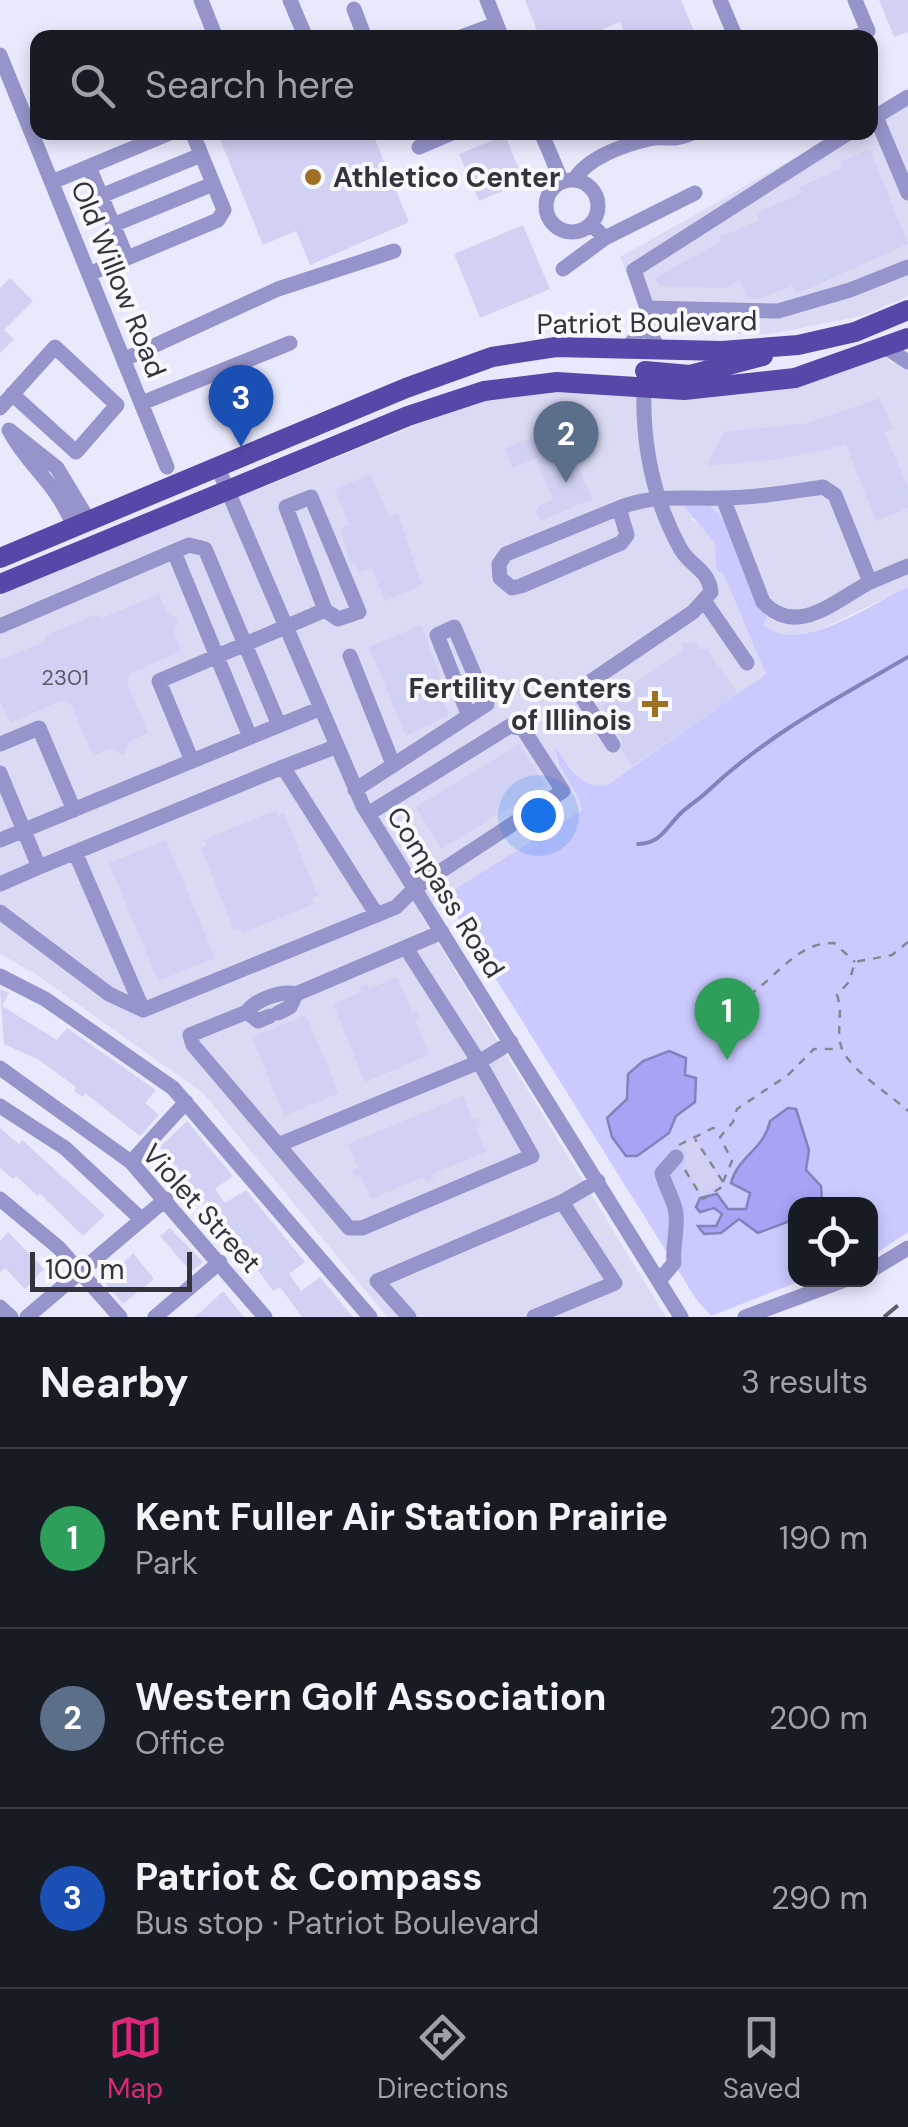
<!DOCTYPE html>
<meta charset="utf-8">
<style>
body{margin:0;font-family:"DM Sans",sans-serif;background:#20242c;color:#f1f3f6}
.controls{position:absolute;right:30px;bottom:30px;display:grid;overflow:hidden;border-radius:20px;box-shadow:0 5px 15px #0003}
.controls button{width:90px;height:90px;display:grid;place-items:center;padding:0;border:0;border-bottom:2px solid #363941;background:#171b24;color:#f1f3f6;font:50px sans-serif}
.scale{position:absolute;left:30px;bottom:25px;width:162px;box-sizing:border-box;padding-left:10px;border:5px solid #33333b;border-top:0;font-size:28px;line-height:35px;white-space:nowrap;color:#33333b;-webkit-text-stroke:8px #f8f8fc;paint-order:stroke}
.you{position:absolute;left:538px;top:815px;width:35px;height:35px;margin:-25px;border:8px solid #fff;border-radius:50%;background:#1a73e8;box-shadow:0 0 0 15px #1a73e833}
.badge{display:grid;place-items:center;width:65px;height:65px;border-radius:50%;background:#db2777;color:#fff;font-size:32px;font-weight:700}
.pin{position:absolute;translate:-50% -82px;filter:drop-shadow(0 2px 5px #0008)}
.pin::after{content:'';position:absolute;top:52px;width:35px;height:30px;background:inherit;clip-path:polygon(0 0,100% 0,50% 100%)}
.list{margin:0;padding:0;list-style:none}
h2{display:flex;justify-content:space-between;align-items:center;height:130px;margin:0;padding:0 40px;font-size:42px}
h2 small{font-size:32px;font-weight:400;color:#9ea1a6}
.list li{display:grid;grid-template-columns:65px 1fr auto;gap:30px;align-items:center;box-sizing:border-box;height:180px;padding:0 40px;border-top:2px solid #363941}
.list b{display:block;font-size:38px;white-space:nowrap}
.list p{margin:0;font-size:32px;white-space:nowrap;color:#9ea1a6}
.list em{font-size:32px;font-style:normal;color:#9ea1a6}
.icon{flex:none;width:55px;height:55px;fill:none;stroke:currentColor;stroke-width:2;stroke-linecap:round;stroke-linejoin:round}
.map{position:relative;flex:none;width:908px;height:1317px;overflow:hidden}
.search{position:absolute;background:#171b24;box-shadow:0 5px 15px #0003;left:30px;right:30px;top:30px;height:110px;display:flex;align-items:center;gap:25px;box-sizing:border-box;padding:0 35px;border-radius:20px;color:#9ea1a6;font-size:38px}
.sheet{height:670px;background:#171b24}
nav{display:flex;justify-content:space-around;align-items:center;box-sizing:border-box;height:140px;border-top:2px solid #363941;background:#171b24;font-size:28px;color:#9ea1a6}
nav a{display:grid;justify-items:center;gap:5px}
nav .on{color:#db2777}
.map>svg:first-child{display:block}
.built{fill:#dadaf4}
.green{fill:#cbcaff}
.water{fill:#a7a3f5;stroke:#8481bd;stroke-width:2.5}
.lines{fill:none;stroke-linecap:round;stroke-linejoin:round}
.stream{stroke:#8481bd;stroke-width:4}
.building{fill:#d1d1f3}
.path{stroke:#868693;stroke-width:2.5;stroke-dasharray:8 8;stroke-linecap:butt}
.minor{stroke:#9695cb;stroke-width:15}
.major{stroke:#5647a9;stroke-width:20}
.rail{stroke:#5e5e69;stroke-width:4;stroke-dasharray:18 18;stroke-linecap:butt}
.poi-dot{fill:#9e7022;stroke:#f8f8fc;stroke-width:4}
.labels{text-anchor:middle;stroke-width:8;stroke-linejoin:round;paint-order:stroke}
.number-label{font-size:22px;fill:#5a5a69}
.poi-label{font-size:28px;font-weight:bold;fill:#33333b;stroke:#f8f8fc;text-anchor:start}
.street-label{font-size:28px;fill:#33333b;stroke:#f8f8fc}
</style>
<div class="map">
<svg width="908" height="1317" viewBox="0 0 908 1317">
<rect width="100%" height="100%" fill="#e9e9fe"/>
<path class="built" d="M908,93V296L862,316L770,334H640L639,304L620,257L839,133L870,132L871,115Z
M886,354L890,363L908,356V587L815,632L791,638L773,634L762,623L727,523L689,518L705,527L716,543L766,674L607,785L594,787L581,780L557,751L556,760L579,791L582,810L419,912L666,1317H387L203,1093L37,975L0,954V594L486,397L615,390L696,393Z"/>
<path class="green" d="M682,504L709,505L727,523L767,618L763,624C797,658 870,604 908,587V1232L871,1257L870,1204H796V1280H803L711,1316L696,1299L444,896L582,810C578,787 555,770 556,749C571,768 581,790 607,785L766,674L724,575L716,569L715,543Z"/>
<path class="water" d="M669,1051L686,1058L685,1075L696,1078L695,1102L676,1116L669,1133L637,1156H626L612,1137L607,1118L627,1099L628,1074L643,1061Z
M788,1108L796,1109L809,1150L806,1170L821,1186L822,1202L796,1204L795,1219L758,1233L739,1219L721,1233L704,1234L698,1226H716L722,1214L714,1208L700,1212L696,1207L700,1198L717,1194L728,1209H746L750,1193L731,1183C738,1156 764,1150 770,1121Z"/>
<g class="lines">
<path class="stream" d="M638,844C661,843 665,829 680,814C688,806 700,799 709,790C767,735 839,697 908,657"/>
</g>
<path class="building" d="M525,0H681L697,38H626L620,22L582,38H540Z
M879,0H908V32L894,37Z
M217,132H372L409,222L310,265L296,231L263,245Z
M505,135L524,182L479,201L459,154Z
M870,149L908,244L796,294L792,286L759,299H747L740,280L726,288L660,286L655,278L722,241L720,237L759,220L756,213L802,193L799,187L843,168L840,162Z
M523,225L550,289L480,318L454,254Z
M10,278L33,301L4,330L14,339L0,353V288Z
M880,398L893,428L884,432L908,487V508L876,521L846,445L781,459L706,466L724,432L808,423Z
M548,431L554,444L567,439L592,499L541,521L536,512L539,506L553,499L536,458L512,468L505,448Z
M371,474L389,517L398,513L422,585L385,601L371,568L359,573L354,561L350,562L340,529L349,525L335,489Z
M159,594L167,613L179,620L174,632L181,651L131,673L127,682L148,733L130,741L124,755L110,748L93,756L71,704L62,700L11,723L0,702V660L46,641L44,636L97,614L100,619Z
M421,625L449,698L443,700L449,715L406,736L369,647Z
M682,643H698V649H707L738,694L632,766L622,751V739L601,706L682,651Z
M519,744L546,785L441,849L416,807Z
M276,810L278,816L284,813L318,896L312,898L314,904L242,933L240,928L234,930L201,848L206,845L204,840Z
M166,840L215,958L158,981L109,863Z
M397,977L412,1012L417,1010L420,1018L415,1020L429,1055L365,1082L333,1004L361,992L359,987L367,983L369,989Z
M0,989L9,993L2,1006L57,1040L67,1028L156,1090L145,1103L159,1115L140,1136L85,1093L83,1097L74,1091L76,1087L39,1060L4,1044Z
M306,1015L339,1093L284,1116L252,1037Z
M463,1096L473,1120L478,1118L481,1126L476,1128L486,1152L432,1174L434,1179L426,1182L424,1177L371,1199L361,1176L356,1178L352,1170L358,1168L348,1144Z
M187,1121L233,1176L215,1189L225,1203L246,1190L305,1262L289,1274L301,1291L320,1277L353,1317H302L280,1287L273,1291L208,1201L203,1204L160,1147Z
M0,1128L19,1144L22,1140L105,1215L83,1236L40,1194L38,1196L16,1176L13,1179L0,1168Z
M694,1137L722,1183L701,1196L683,1166L687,1154L679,1146Z
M170,1228L203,1262L191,1272L160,1236Z
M8,1232L44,1269L25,1289L5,1268L0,1273V1241Z
M133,1253L154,1279L123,1304L104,1282Z
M223,1291L244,1317H194L201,1312Z"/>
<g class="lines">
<path class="path" d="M908,942L892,955L855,962L849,982L837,995C844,1014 835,1031 842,1049C851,1071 891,1095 908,1111
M749,995C777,977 797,942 834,943L855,962
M679,1145L713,1128L723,1130
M685,1170L703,1199L725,1185L695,1139
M723,1182L732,1161L720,1137L733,1122L737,1109L788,1075L814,1049H840"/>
<path class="minor" d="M201,0L216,38
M290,0L306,38
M487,0L502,38
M720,0L736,38
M354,9L365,38
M458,38L496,24
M852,38L868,31L855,0
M0,55L167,467
M876,117L908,193
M870,120L908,97
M541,132L562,182
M850,132L634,270L647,308L778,311L850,290L908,267
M419,147L454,132
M89,167L127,258
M574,180C587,158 623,145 649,139C669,135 670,143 695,132
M546 206a26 26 0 1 1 52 0a26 26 0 1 1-52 0Z
M52,182L172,132
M101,196L201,155
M591,224L605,238L695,193
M113,225L213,184
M563,269L605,238
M89,274L218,220L224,210L192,132
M885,347L908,362
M628,348L646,323L658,349
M125,359L278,289L394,251
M142,403L290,343
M0,408L55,347L117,405L76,452L12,394
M218,468L363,806L681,1317
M723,498L763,602C796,638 835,601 870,582
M619,508L627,535L621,543L521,586L512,588L500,578L499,564L506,554L619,508C652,494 685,499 720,498C755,498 789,492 823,487L835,495L870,582L908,566
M74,527C55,480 29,468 9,430L57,468L89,521
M174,552L250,737
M705,602L747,663
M0,626L189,545L205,549L279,725
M350,656L393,764
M319,709L192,761L159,681L325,610L338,619L359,612L311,497L286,507L325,610
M0,744L39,728L74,810
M613,745L581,696V688L693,612L711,592C708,568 690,567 680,548C652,497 642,444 644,386
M335,747L283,767L377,915
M0,773L39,867L283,767
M355,790L487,704L454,627L437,635L468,714
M0,840L192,761
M75,852L143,1010L396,907L415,888L563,791L523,729L510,726L368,814
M0,884L39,867
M0,912L109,994L143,1010
M406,948L479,1062L511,1042
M0,976L45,999L173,1088L370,1317
M247,1012L258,1021L270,1016
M278,1013L290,1007L296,994
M0,1068L131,1162L265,1317
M0,1106L65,1148L141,1219
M278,1145L479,1062L532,1156L362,1228H349L193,1045L190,1035L247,1012C255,1000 281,990 296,994L442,932
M131,1162L186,1102
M0,1199L59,1248L120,1317
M870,1271L908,1248
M659,1281L674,1263C672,1246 678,1232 676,1213C674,1199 665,1187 662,1173L676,1157
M0,1307L11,1317
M27,1317L166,1199
M155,1317L220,1262
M409,1317L377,1281L562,1202
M534,1317L615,1283L562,1202L598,1181
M745,1317L845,1280"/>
<path class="major" d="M645,371L690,375L763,356
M0,558L406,388L492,357L556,347L722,351L798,345L855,332L908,310
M0,584L408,416L484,391L557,382L684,390L795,378L908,338"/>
<path class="rail" d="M884,1317L908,1297"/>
</g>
<g class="poi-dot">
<circle cx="313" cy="177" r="10"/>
<path d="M650 689h10v10h10v10h-10v10h-10v-10h-10v-10h10z"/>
</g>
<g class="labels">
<g class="number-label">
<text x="65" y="685">2301</text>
</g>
<g class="poi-label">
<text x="333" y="187">Athletico Center</text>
<text x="632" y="698" text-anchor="end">Fertility Centers<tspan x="632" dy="32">of Illinois</tspan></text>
</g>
<g class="street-label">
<text transform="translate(119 279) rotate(68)" y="10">Old Willow Road</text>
<text transform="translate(647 322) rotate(-1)" y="10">Patriot Boulevard</text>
<text transform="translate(446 892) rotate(58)" y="10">Compass Road</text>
<text transform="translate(202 1208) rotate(48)" y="10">Violet Street</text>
</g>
</g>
</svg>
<div class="controls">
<button><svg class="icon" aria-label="locate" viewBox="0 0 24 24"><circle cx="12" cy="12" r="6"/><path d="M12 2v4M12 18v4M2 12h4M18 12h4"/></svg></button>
</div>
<div class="scale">100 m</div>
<div class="you"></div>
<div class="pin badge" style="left:727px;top:1060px;background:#2e9e5b">1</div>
<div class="pin badge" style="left:566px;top:483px;background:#5c6f8a">2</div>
<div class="pin badge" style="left:241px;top:447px;background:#1a4fb4">3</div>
<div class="search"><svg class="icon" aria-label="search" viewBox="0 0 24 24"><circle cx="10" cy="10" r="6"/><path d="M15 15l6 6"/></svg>Search here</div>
</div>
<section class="sheet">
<h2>Nearby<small>3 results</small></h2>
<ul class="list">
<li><span class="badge" style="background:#2e9e5b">1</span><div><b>Kent Fuller Air Station Prairie</b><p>Park</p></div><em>190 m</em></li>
<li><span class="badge" style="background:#5c6f8a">2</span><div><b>Western Golf Association</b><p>Office</p></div><em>200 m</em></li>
<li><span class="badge" style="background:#1a4fb4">3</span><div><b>Patriot &amp; Compass</b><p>Bus stop · Patriot Boulevard</p></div><em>290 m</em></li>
</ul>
</section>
<nav>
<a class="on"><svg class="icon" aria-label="map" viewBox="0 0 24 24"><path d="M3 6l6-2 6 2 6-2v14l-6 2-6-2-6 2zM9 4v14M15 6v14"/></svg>Map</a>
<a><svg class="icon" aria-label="directions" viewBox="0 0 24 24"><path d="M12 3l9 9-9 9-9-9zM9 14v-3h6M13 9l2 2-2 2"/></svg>Directions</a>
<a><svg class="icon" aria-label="saved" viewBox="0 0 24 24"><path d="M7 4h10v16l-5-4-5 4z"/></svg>Saved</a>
</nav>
